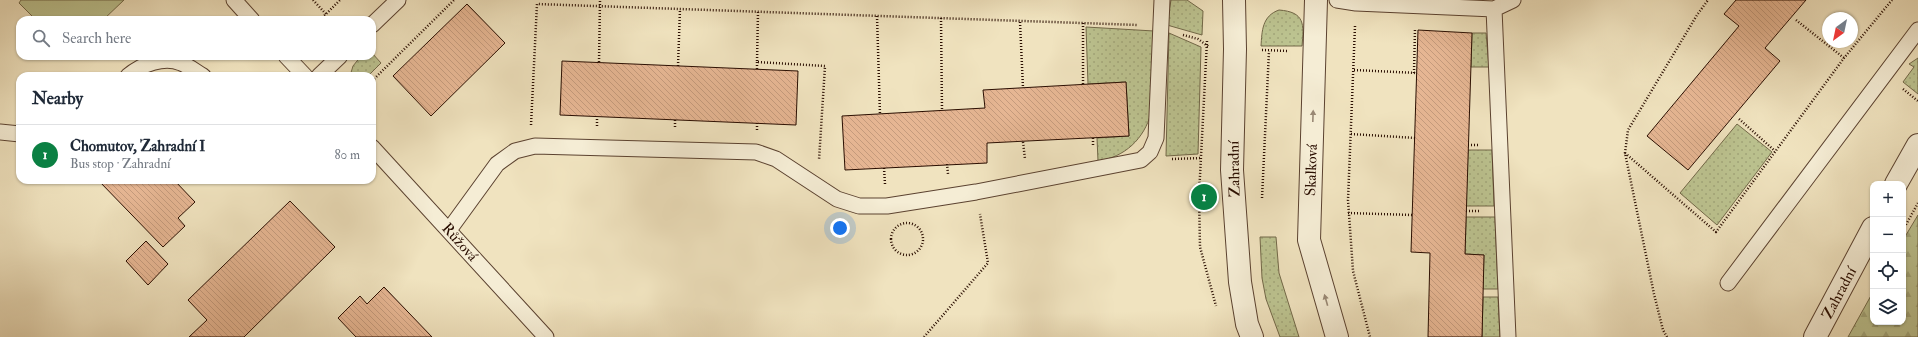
<!DOCTYPE html>
<meta charset="utf-8">
<style>
body{margin:0;font-family:"IM FELL Double Pica",serif;background:#f6f6f7;color:#1f2937}
.controls{position:absolute;right:12px;bottom:12px;display:grid;overflow:hidden;border-radius:8px;box-shadow:0 1px 3px #0004}
.controls button{width:36px;height:36px;display:grid;place-items:center;padding:0;border:0;border-bottom:1px solid #e0e1e3;background:#fff;color:#1f2937;font:20px sans-serif}
.compass{position:absolute;left:1822px;top:12px;width:36px;height:36px;border-radius:50%;background:#fff;box-shadow:0 1px 3px #0004;rotate:213deg}
.you{position:absolute;left:840px;top:228px;width:14px;height:14px;margin:-10px;border:3px solid #fff;border-radius:50%;background:#1a73e8;box-shadow:0 0 0 6px #1a73e833}
.badge{display:grid;place-items:center;width:26px;height:26px;border-radius:50%;background:#0b8043;color:#fff;font-size:13px;font-weight:700}
.pin{position:absolute;translate:-50% -50%;border:2px solid #fff;box-shadow:0 1px 4px #0006}
.list{margin:0;padding:0;list-style:none}
h2{display:flex;justify-content:space-between;align-items:center;height:52px;margin:0;padding:0 16px;font-size:17px}
h2 small{font-size:13px;font-weight:400;color:#747a83}
.list li{display:grid;grid-template-columns:26px 1fr auto;gap:12px;align-items:center;box-sizing:border-box;height:60px;padding:0 16px;border-top:1px solid #e0e1e3}
.list b{display:block;font-size:15px;white-space:nowrap}
.list p{margin:0;font-size:13px;white-space:nowrap;color:#747a83}
.list em{font-size:13px;font-style:normal;color:#747a83}
.icon{flex:none;width:22px;height:22px;fill:none;stroke:currentColor;stroke-width:2;stroke-linecap:round;stroke-linejoin:round}
.map{position:relative;flex:none;width:1918px;height:337px;overflow:hidden}
.search{position:absolute;background:#fff;box-shadow:0 1px 3px #0004;left:16px;top:16px;width:360px;height:44px;display:flex;align-items:center;gap:10px;box-sizing:border-box;padding:0 14px;border-radius:12px;color:#747a83;font-size:15px}
.panel{position:absolute;background:#fff;box-shadow:0 1px 3px #0004;left:16px;top:72px;width:360px;height:112px;border-radius:12px}
.map>svg:first-child{display:block}
.grass{fill:url(#grass-dots);stroke:#726848}
.forest{fill:url(#forest-firs);stroke:#726848}
.garden{fill:#bcc390;stroke:#726848}
.building{fill:url(#building-back-hatch);stroke:#290d00}
.lines{fill:none;stroke-linecap:round;stroke-linejoin:round}
.lane-casing{stroke:#5b4230;stroke-width:17}
.street-casing{stroke:#5b4230;stroke-width:24}
.path{stroke:#290d00;stroke-width:2.5;stroke-dasharray:1 2;stroke-linecap:butt}
.lane{stroke:#f5edd5;stroke-width:15}
.street{stroke:#f5edd5;stroke-width:22}
.oneway{fill:#998875}
.labels{text-anchor:middle;stroke-width:3;stroke-linejoin:round;paint-order:stroke}
.street-label{font-size:15px;fill:#290d00;stroke:#f5edd5}
</style>
<div class="map">
<svg width="1918" height="337" viewBox="0 0 1918 337">
<defs>
<pattern id="grass-dots" width="8" height="8" patternUnits="userSpaceOnUse"><rect width="8" height="8" fill="#bcc390"/><path d="M2 2h.1M6 6h.1" fill="none" stroke="#a2a67a" stroke-width="1.8" stroke-linecap="round"/></pattern>
<pattern id="forest-firs" width="22" height="20" patternUnits="userSpaceOnUse"><rect width="22" height="20" fill="#bcc390"/><path d="M5 1l3.5 6h-7zM16 11l3.5 6h-7z" fill="#a2a67a"/></pattern>
<pattern id="building-back-hatch" width="6" height="6" patternUnits="userSpaceOnUse"><rect width="6" height="6" fill="#e6b693"/><path d="M-1 5l2 2M0 0l6 6M5-1l2 2" fill="none" stroke="#c59b7d"/></pattern>
</defs>
<rect width="100%" height="100%" fill="#f0e3bf"/>
<filter id="stains"><feTurbulence type="fractalNoise" baseFrequency=".005" numOctaves="4"/><feColorMatrix values="0 0 0 0 .2 0 0 0 0 .09 0 0 0 0 .02 0 0 0 .5 -.17"/></filter>
<radialGradient id="worn" r=".72"><stop offset=".6" stop-color="#630" stop-opacity="0"/><stop offset="1" stop-color="#630" stop-opacity=".3"/></radialGradient>
<path class="grass" d="M1171,0H1187L1203,11L1202,35L1167,25Z
M1279,10C1305,12 1304,24 1302,46H1261C1262,31 1262,16 1279,10Z
M1086,27L1154,31L1151,113C1144,139 1125,157 1098,161L1097,138L1129,136L1126,82L1088,84Z
M1169,33L1201,47L1198,154L1166,156Z
M1472,33H1486L1489,67H1471Z
M372,53L381,63L368,76H350L353,66L361,56H372Z
M1918,58V94L1903,82L1914,67L1909,64Z
M1737,124L1772,152L1717,225L1680,193Z
M1468,150H1492L1494,206H1466Z
M1466,217H1495L1498,289H1483L1484,255L1465,254Z
M1260,237H1276L1279,273L1299,337H1280L1266,299L1262,278Z
M1483,297H1498L1500,337H1482Z"/>
<path class="forest" d="M1918,215V337H1848L1873,292V322H1903V240Z"/>
<path class="garden" d="M21,0H124L103,20H36L19,3Z"/>
<path class="building" d="M1736,0H1806L1765,48L1780,61L1688,170L1647,136L1739,26L1724,14Z
M467,4L505,43L431,116L393,76Z
M1418,30L1472,33L1465,254L1484,255L1482,337H1428L1430,253L1411,252Z
M562,61L798,71L796,125L560,115Z
M1126,82L1129,136L987,143V163L845,170L842,116L985,108L983,90Z
M98,180H174L195,202L178,218L185,226L163,247Z
M290,201L335,247L244,337H189L207,320L188,300Z
M146,241L168,264L148,285L126,261Z
M384,287L432,337H356L338,318L360,296L367,304Z"/>
<g class="lines">
<g class="lane-casing">
<path id="lane" d="M234,0L252,20
M1337,0L1356,3L1494,9
M372,25L398,0
M286,56L305,76
M128,76C142,64 164,56 181,63C189,66 196,72 203,76
M319,76L340,56
M0,132L20,134
M372,147L546,337
M449,230L497,164L515,151L535,146L756,152L776,159L837,199L859,206H887L976,192L1141,160L1150,152L1156,138L1162,0
M1728,283L1918,30
M1508,337L1494,9L1513,0"/>
</g>
<g class="street-casing">
<path id="street" d="M1234,0L1235,49L1232,170L1240,282L1247,324L1252,337
M1316,0L1309,240L1337,337
M1896,184L1918,145
M1815,337L1873,228"/>
</g>
<path class="path" d="M313,0L326,14
M758,12L757,62L825,66L819,160
M877,16L880,115
M941,18L942,111
M320,20L340,0
M1796,20L1844,58
M1020,22L1023,88
M1083,23V84
M1355,26L1348,200L1353,271L1370,337
M1183,35L1198,39L1209,47
M1207,41L1199,195L1200,247L1216,306
M1262,50L1289,51
M599,62L600,0
M678,66L680,9
M757,69V62
M1354,70L1417,73
M1414,73L1415,29
M372,81L454,0
M1903,89L1918,101
M1739,119L1775,151
M531,125L537,4L1138,25
M597,126V117
M675,127V120
M757,130V123
M1351,134L1415,138
M1093,138V146
M1023,142L1025,159
M1468,145H1478
M1625,153L1716,232L1844,58L1892,0
M1172,159L1202,158
M947,164L948,174
M884,168L885,184
M1262,198L1269,51
M1466,211H1480
M1348,213L1412,215
M891 239a16 16 0 1 1 32 0a16 16 0 1 1-32 0Z
M1903,230L1918,203
M924,337L988,263L980,214
M1667,337L1663,330L1654,294L1625,153L1628,130L1697,15L1708,0"/>
<use href="#lane" class="lane"/>
<use href="#street" class="street"/>
</g>
<defs><path id="oneway-solid" d="M-6-.8H1V-3.2L6.5 0L1 3.2V.8H-6Z"/></defs>
<g class="oneway">
<use href="#oneway-solid" transform="translate(1313 116) rotate(-88)"/>
<use href="#oneway-solid" transform="translate(1326 300) rotate(-106)"/>
</g>
<g class="labels">
<g class="street-label">
<text transform="translate(1234 169) rotate(-91)" y="5">Zahradní</text>
<text transform="translate(1311 170) rotate(-88)" y="5">Skalková</text>
<text transform="translate(460 242) rotate(48)" y="5">Růžová</text>
<text transform="translate(1839 293) rotate(-62)" y="5">Zahradní</text>
</g>
</g>
<rect width="100%" height="100%" filter="url(#stains)"/>
<rect width="100%" height="100%" fill="url(#worn)"/>
</svg>
<div class="controls">
<button>+</button>
<button>−</button>
<button><svg class="icon" aria-label="locate" viewBox="0 0 24 24"><circle cx="12" cy="12" r="6"/><path d="M12 2v4M12 18v4M2 12h4M18 12h4"/></svg></button>
<button><svg class="icon" aria-label="layers" viewBox="0 0 24 24"><path d="M12 4l9 5-9 5-9-5zM3 14l9 5 9-5"/></svg></button>
</div>
<svg class="compass" viewBox="-18 -18 36 36"><path d="M0-13l5 13h-10z" fill="#e53935"/><path d="M0 13l5-13h-10z" fill="#747a83"/></svg>
<div class="you"></div>
<div class="pin badge" style="left:1204px;top:197px">1</div>
<div class="search"><svg class="icon" aria-label="search" viewBox="0 0 24 24"><circle cx="10" cy="10" r="6"/><path d="M15 15l6 6"/></svg>Search here</div>
<section class="panel">
<h2>Nearby<small></small></h2>
<ul class="list">
<li><span class="badge">1</span><div><b>Chomutov, Zahradní I</b><p>Bus stop · Zahradní</p></div><em>80 m</em></li>
</ul>
</section>
</div>
